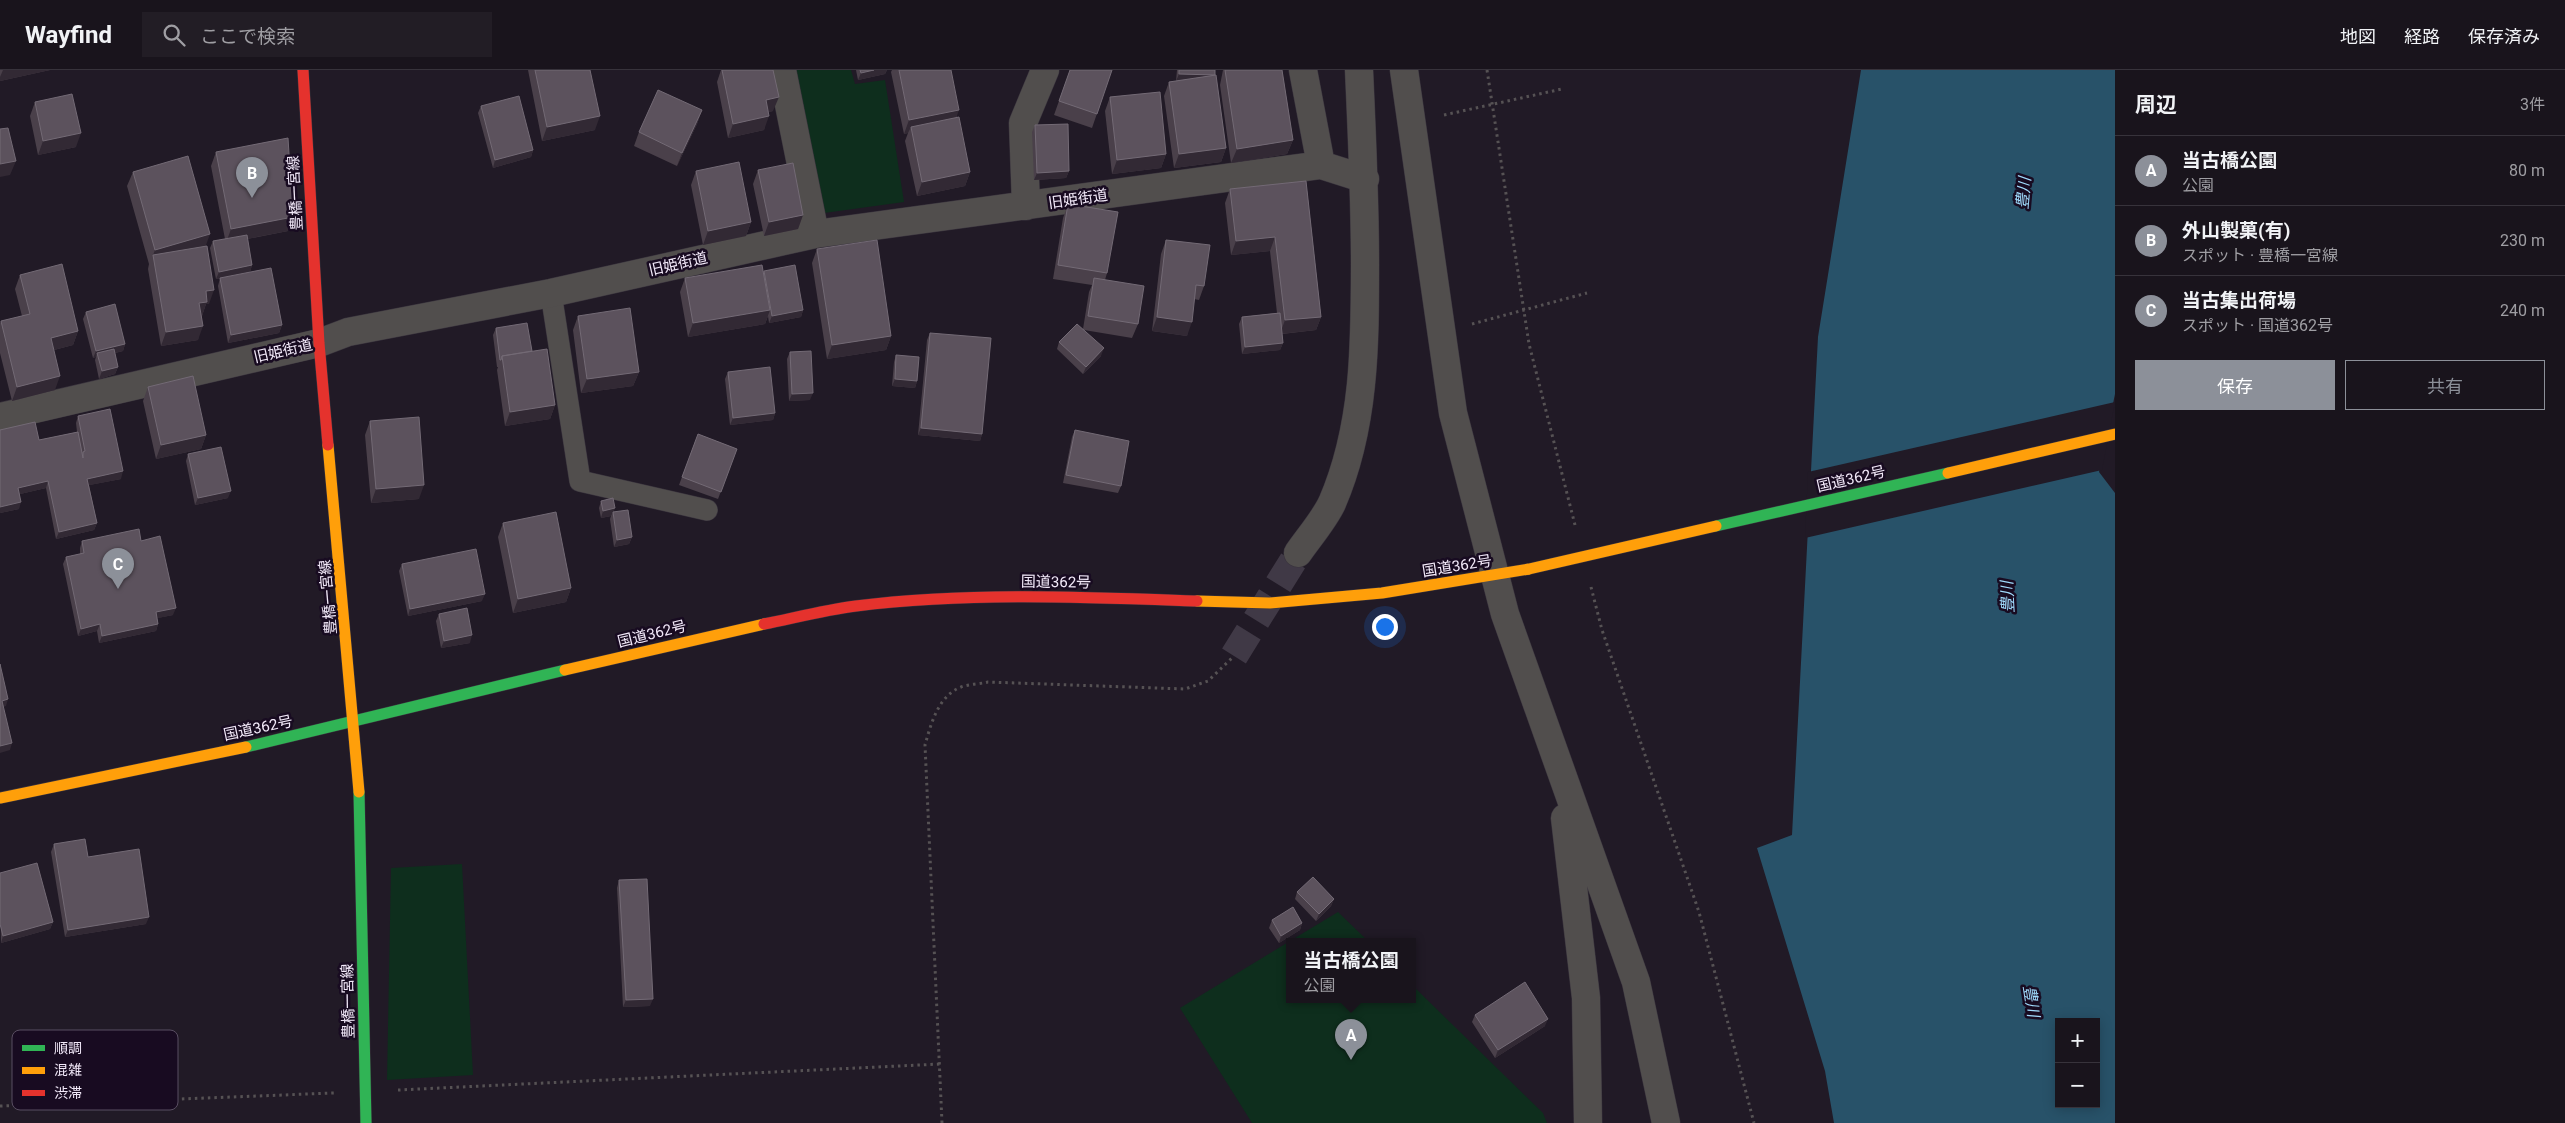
<!DOCTYPE html>
<html lang="ja">
<meta charset="utf-8">
<style>
body{margin:0;font-family:Roboto,"Noto Sans JP",sans-serif;background:#221d25;color:#f1f3f6}
.controls{position:absolute;right:15px;bottom:15px;display:grid;overflow:hidden;border-radius:0px;box-shadow:0 2px 12px #0003}
.controls button{width:45px;height:45px;display:grid;place-items:center;padding:0;border:0;border-bottom:1px solid #37333b;background:#19141c;color:#f1f3f6;font:25px sans-serif}
.you{position:absolute;left:1384px;top:556px;width:18px;height:18px;margin:-12px;border:4px solid #fff;border-radius:50%;background:#1a73e8;box-shadow:0 0 0 8px #1a73e833}
.badge{display:grid;place-items:center;width:32px;height:32px;border-radius:50%;background:#8c9099;color:#fff;font-size:16px;font-weight:700}
.pin{position:absolute;translate:-50% -41px;filter:drop-shadow(0 1px 2px #0008)}
.pin::after{content:'';position:absolute;top:26px;width:18px;height:15px;background:inherit;clip-path:polygon(0 0,100% 0,50% 100%)}
.popup{position:absolute;left:1286px;top:868px;width:130px;height:65px;box-sizing:border-box;display:grid;place-content:center;border-radius:0px;background:#19141c;filter:drop-shadow(0 1px 4px #0005);font-size:16px;white-space:nowrap;color:#9f9ea3}
.popup b{font-size:19px;color:#f1f3f6}
.popup::after{content:'';position:absolute;left:50%;top:100%;margin-left:-10px;border:10px solid transparent;border-top-color:#19141c}
.list{margin:0;padding:0;list-style:none}
h2{display:flex;justify-content:space-between;align-items:center;height:65px;margin:0;padding:0 20px;font-size:21px}
h2 small{font-size:16px;font-weight:400;color:#9f9ea3}
.list li{display:grid;grid-template-columns:32px 1fr auto;gap:15px;align-items:center;box-sizing:border-box;height:70px;padding:0 20px;border-top:1px solid #37333b}
.list b{display:block;font-size:19px;white-space:nowrap}
.list p{margin:0;font-size:16px;white-space:nowrap;color:#9f9ea3}
.list em{font-size:16px;font-style:normal;color:#9f9ea3}
.actions{display:flex;gap:10px;padding:15px 20px}
.actions a{flex:1;padding:11px 0;border:1px solid #8c9099;border-radius:0px;text-align:center;font-size:18px;color:#8c9099}
.actions .main{background:#8c9099;color:#fff}
.icon{flex:none;width:28px;height:28px;fill:none;stroke:currentColor;stroke-width:2;stroke-linecap:round;stroke-linejoin:round}
.map{position:relative;flex:none;width:2115px;height:1053px;overflow:hidden}
header{display:flex;align-items:center;gap:30px;box-sizing:border-box;height:70px;padding:0 25px;background:#19141c;border-bottom:1px solid #37333b}
header strong{font-size:24px}
nav{display:flex;gap:28px;margin-inline-start:auto;font-size:18px}
.search{width:350px;height:45px;background:#221d25;display:flex;align-items:center;gap:12px;box-sizing:border-box;padding:0 18px;border-radius:0px;color:#9f9ea3;font-size:19px}
main{display:flex}
aside{flex:1;background:#19141c}
.map>svg:first-child{display:block}
.green{fill:#0e2e1d}
.water{fill:#285269;fill-rule:evenodd}
.pier{fill:#211a26}
.lines{fill:none;stroke-linecap:round;stroke-linejoin:round}
.street-tunnel{stroke:#403946;stroke-width:28;stroke-dasharray:28 14;stroke-linecap:butt}
.lane-casing{stroke:#3a343e;stroke-width:22}
.street-casing{stroke:#3a343e;stroke-width:29}
.fast-casing{stroke:#3a343e;stroke-width:12}
.slow-casing{stroke:#3a343e;stroke-width:12}
.jam-casing{stroke:#3a343e;stroke-width:12}
.path{stroke:#565254;stroke-width:3;stroke-dasharray:2.5 4;stroke-linecap:butt}
.lane{stroke:#514e4d;stroke-width:21}
.street{stroke:#514e4d;stroke-width:28}
.fast{stroke:#30b455;stroke-width:11}
.slow{stroke:#ff9f0a;stroke-width:11}
.jam{stroke:#e5322d;stroke-width:11}
.fast-bridge-casing{stroke:#3a343e;stroke-width:12;stroke-linecap:butt}
.slow-bridge-casing{stroke:#3a343e;stroke-width:12;stroke-linecap:butt}
.fast-bridge{stroke:#30b455;stroke-width:11}
.slow-bridge{stroke:#ff9f0a;stroke-width:11}
.wall{fill:#4a404a}
.shaded-wall{fill:#322934}
.building{fill:#5c525d;stroke:#736a75}
.labels{text-anchor:middle;stroke-width:5;stroke-linejoin:round;paint-order:stroke}
.street-label{font-size:15px;fill:#f2e9f9;stroke:#180b21}
.water-label{font-size:16px;font-style:italic;fill:#a0dbfd;stroke:#180b21}
.key{fill:#180b21;stroke:#594e62;stroke-width:1}
.key-label{font-size:14px;fill:#f2e9f9}
</style>
<header>
<strong>Wayfind</strong>
<div class="search"><svg class="icon" aria-label="search" viewBox="0 0 24 24"><circle cx="10" cy="10" r="6"/><path d="M15 15l6 6"/></svg>ここで検索</div>
<nav><a>地図</a><a>経路</a><a>保存済み</a></nav>
</header>
<main>
<div class="map">
<svg width="2115" height="1053" viewBox="0 0 2115 1053">
<rect width="100%" height="100%" fill="#211a26"/>
<path class="green" d="M794,0H851L855,14L885,10L904,132L824,143Z
M462,794L473,1005L387,1010L391,798Z
M1338,842L1368,871H1290Z
M1290,871V929H1412V915L1543,1043L1547,1053H1252L1180,938Z"/>
<path class="water" d="M1861,0H2115V324L2099,402L2115,423V1053H1834L1825,1001L1757,778L1792,765L1818,267ZM2059,952H2096V1034H2059Z"/>
<path class="pier" d="M2115,332L2102,400L1805,468L1808,402Z"/>
<g class="lines">
<path class="street-tunnel" d="M1234,586L1298,483"/>
<g class="lane-casing">
<path id="lane" d="M551,223L580,411L707,440"/>
</g>
<g class="street-casing">
<path id="street" d="M782,0L815,164
M1303,0L1321,95
M1404,0L1453,343L1505,544L1636,912L1666,1053
M1026,136L1023,53L1045,0
M0,347L319,273L348,262L551,223L815,164L1321,95L1365,109
M1298,483C1309,467 1324,450 1332,433C1365,357 1365,275 1365,194C1365,129 1362,65 1359,0
M1565,748L1586,928L1588,1053"/>
</g>
<g class="fast-casing">
<path id="fast" d="M246,677L565,600
M359,722L366,1053"/>
</g>
<g class="slow-casing">
<path id="slow" d="M328,375L359,722
M1197,531L1270,533L1382,523L1529,499
M565,600L764,554
M0,728L246,677"/>
</g>
<g class="jam-casing">
<path id="jam" d="M303,0L319,273L328,375
M764,554C794,548 825,540 856,536C969,522 1083,527 1197,531"/>
</g>
<path class="path" d="M1487,0L1529,274L1575,455
M1444,45L1562,19
M1472,254L1587,223
M1591,517L1602,560L1699,842L1754,1053
M398,1020L940,994
M0,1036L334,1023
M942,1053L925,675C931,654 938,626 961,617C969,614 980,614 988,612L1185,619L1208,611L1234,586"/>
<use href="#lane" class="lane"/>
<use href="#street" class="street"/>
<use href="#fast" class="fast"/>
<use href="#slow" class="slow"/>
<use href="#jam" class="jam"/>
<g class="fast-bridge-casing">
<path id="fast-bridge" d="M1716,456L1948,403"/>
</g>
<g class="slow-bridge-casing">
<path id="slow-bridge" d="M1948,403L2115,364
M1529,499L1716,456"/>
</g>
<use href="#fast-bridge" class="fast-bridge"/>
<use href="#slow-bridge" class="slow-bridge"/>
</g>
<path class="wall" d="M0,0H50L0,11Z
M528,0H590L595,60L542,71Z
M721,0H773V41L768,42L764,60L728,68L717,12Z
M856,0H887L885,4L858,10Z
M892,0H951L957,47L970,102L965,116L917,126L905,71L908,63L904,64L891,2Z
M1070,0H1112L1092,58L1054,45Z
M1177,0H1215L1214,5L1226,78L1221,92L1174,98L1164,26L1169,12L1176,11Z
M1223,0H1282L1293,70L1287,84L1231,93L1220,15Z
M1110,27L1166,84L1161,98L1112,104L1105,41Z
M35,32L76,77L38,85L30,46Z
M481,36L533,80L531,87L493,98L478,43Z
M702,40L697,54L677,96L634,76L639,62Z
M1035,55L1069,101L1066,108L1034,110L1032,62Z
M216,82L288,161L247,169L252,195L250,202L216,209L210,178L213,171L225,169L211,96Z
M758,100L803,145L798,159L764,166L753,114Z
M696,101L751,152L746,166L703,175L691,115Z
M133,102L206,176L209,234H206L202,246L198,270L161,276L148,199L149,194L127,116Z
M1306,111L1321,247L1316,260L1282,264L1283,273L1280,280L1242,284L1239,254L1242,247L1277,243L1270,181L1231,185L1225,133L1230,119Z
M1068,134L1107,203L1105,210L1138,254L1132,268L1084,260L1101,286L1083,304L1057,279L1059,272L1083,259L1089,222L1092,215L1053,209L1063,148Z
M1166,170L1204,216L1199,230L1194,229L1187,266L1152,261L1161,184Z
M817,179L891,266L886,280L827,289L812,193Z
M763,201L803,240L801,247L769,253L768,246L765,254L688,267L680,222L685,208Z
M20,205L78,261L73,275L54,280L55,320L12,331L0,283V253L1,251L22,246L15,219Z
M220,208L282,255L279,263L228,273L218,216Z
M86,242L125,274L123,281L115,283L118,297L115,304L99,309L95,290L96,287L93,288L83,249Z
M578,246L639,302L633,316L581,323L573,260Z
M496,258L532,281L555,335L550,349L505,356L497,300L498,297H497L493,265Z
M930,263L982,364L980,371L918,365L927,270Z
M790,282L810,330L789,331L787,289Z
M896,285L917,311L915,318L892,316L894,292Z
M728,302L775,343L773,350L730,355L725,309Z
M148,317L206,365L201,379L156,389L143,331Z
M78,346L121,409L89,415L97,453L94,460L56,469L46,418L20,424L19,439L0,443L39,370L77,362L76,353Z
M370,351L419,429L371,433L365,365Z
M1075,360L1121,416L1118,423L1063,413L1072,367Z
M698,364L737,379L718,429L679,415Z
M188,384L228,428L195,435L186,391Z
M601,431L614,442L632,467L629,474L614,477L610,449L611,446L601,448L599,438Z
M503,453L571,518L566,532L513,543L498,467Z
M82,471H141L173,545L157,548L158,554L156,561L99,573L97,561L78,566L63,494L66,487L80,484V478Z
M402,494L482,531L408,546L399,501Z
M439,544L470,573L441,578L436,551Z
M54,774L88,787L146,854L65,867L51,782Z
M0,803L53,852L50,859L1,873Z
M619,810L650,936L623,937L617,818Z
M1297,822L1334,829L1331,836L1316,851L1295,829Z
M1272,850L1302,853L1300,860L1279,873L1269,858Z
M1475,945L1545,956L1495,988L1472,952Z"/>
<path class="shaded-wall" d="M3,0H50L0,11V7Z
M874,0H887L885,4L858,10L861,3Z
M1179,4L1215,5L1176,11Z
M779,27L773,41L761,44L766,30Z
M702,40L697,54L677,96L682,83Z
M959,40L954,54L911,57L908,63L904,64L909,50Z
M600,46L595,60L542,71L547,57Z
M769,46L764,60L728,68L733,54Z
M81,63L76,77L38,85L43,71Z
M1293,70L1287,84L1231,93L1237,79Z
M1226,78L1221,92L1174,98L1179,84Z
M533,80L531,87L493,98L495,90Z
M1166,84L1161,98L1112,104L1117,90Z
M16,91L10,105L0,107V94Z
M1069,101L1066,108L1034,110L1037,103Z
M970,102L965,116L917,126L922,112Z
M803,145L798,159L764,166L769,152Z
M293,147L288,161L226,173L231,159Z
M751,152L746,166L703,175L708,161Z
M210,164L205,178L153,185L155,180Z
M1275,167L1270,181L1231,185L1236,171Z
M252,195L250,202L216,209L219,202Z
M214,220L209,234H206L202,246L194,247L199,233L206,221Z
M770,240L765,254L688,267L693,253Z
M803,240L801,247L769,253L772,246Z
M1157,247L1192,252L1187,266L1152,261Z
M1321,247L1316,260L1280,264L1285,250Z
M282,255L279,263L228,273L231,265Z
M203,256L198,270L161,276L166,262Z
M78,261L73,275L46,282L51,268Z
M891,266L886,280L827,289L832,275Z
M1283,273L1280,280L1242,284L1245,277Z
M125,274L123,281L98,287L97,283L96,287L93,288L96,281Z
M1104,278L1101,286L1083,304L1086,297Z
M118,297L115,304L99,309L102,301Z
M639,302L633,316L581,323L587,309Z
M60,306L55,320L12,331L17,317Z
M895,309L917,311L915,318L892,316Z
M813,323L810,330L789,331L792,324Z
M555,335L550,349L505,356L510,342Z
M775,343L773,350L730,355L733,348Z
M921,358L982,364L980,371L918,365Z
M206,365L201,379L156,389L161,375Z
M123,401L121,409L85,416L87,409Z
M48,411L46,418L16,425L18,418Z
M424,415L419,429L371,433L376,419Z
M231,421L228,428L195,435L198,428Z
M21,432L19,439L0,443V437Z
M615,438L613,444V442L611,446L601,448L603,441Z
M97,453L94,460L56,469L59,462Z
M632,467L629,474L614,477L617,470Z
M571,518L566,532L513,543L518,529Z
M485,524L482,531L408,546L410,539Z
M176,538L173,545L154,549L156,542Z
M100,554L97,561L78,566L81,559Z
M158,554L156,561L99,573L102,566Z
M472,565L470,573L441,578L444,571Z
M8,629L6,636L0,638L2,631Z
M12,673L10,680L0,683V676Z
M1334,829L1331,836L1316,851L1319,844Z
M149,847L146,854L65,867L68,860Z
M53,852L50,859L1,873L3,866Z
M1302,853L1300,860L1279,873L1281,866Z
M653,929L650,936L623,937L626,930Z
M1548,949L1545,956L1495,988L1498,980Z"/>
<path class="building" d="M535,0H590L600,46L547,57Z
M722,0H773L779,27L766,30L769,46L733,54Z
M860,0H874L861,3Z
M899,0H951L959,40L909,50Z
M1070,0H1112L1097,44L1059,31Z
M1179,0H1215V5L1179,4Z
M1225,0H1282L1293,70L1237,79Z
M1216,5L1226,78L1179,84L1169,12Z
M658,20L702,40L682,83L639,62Z
M1160,22L1166,84L1117,90L1110,27Z
M72,24L81,63L43,71L35,32Z
M519,26L533,80L495,90L481,36Z
M959,47L970,102L922,112L911,57Z
M1068,54L1069,101L1037,103L1035,55Z
M8,58L16,91L0,94V59Z
M288,68L293,147L231,159L216,82Z
M188,86L210,164L155,180L133,102Z
M739,92L751,152L708,161L696,101Z
M793,93L803,145L769,152L758,100Z
M1306,111L1321,247L1285,250L1275,167L1236,171L1230,119Z
M1068,134L1118,142L1107,203L1058,195Z
M247,165L252,195L219,202L213,171Z
M877,170L891,266L832,275L817,179Z
M1166,170L1210,175L1204,216L1196,215L1192,252L1157,247Z
M207,176L214,220L206,221L207,232L199,233L203,256L166,262L153,185Z
M62,194L78,261L51,268L60,306L17,317L1,251L30,244L20,205Z
M762,195L770,240L693,253L685,208Z
M795,195L803,240L772,246L764,201Z
M271,198L282,255L231,265L220,208Z
M1094,208L1144,216L1138,254L1088,246Z
M115,234L125,274L96,281L86,242Z
M630,238L639,302L587,309L578,246Z
M1280,243L1283,273L1245,277L1242,247Z
M527,253L532,281L502,286L501,290H500L496,258Z
M1077,254L1104,278L1086,297L1059,272Z
M930,263L991,268L982,364L921,358Z
M114,279L118,297L102,301L97,283Z
M547,279L555,335L510,342L502,286Z
M811,281L813,323L792,324L790,282Z
M896,285L919,287L917,311L895,309Z
M770,297L775,343L733,348L728,302Z
M193,306L206,365L161,375L148,317Z
M110,339L123,401L87,409L97,453L59,462L48,411L18,418L21,432L0,437V360L35,352L39,370L78,362L83,388V382L85,381L78,346Z
M419,347L424,415L376,419L370,351Z
M1075,360L1129,371L1121,416L1066,405Z
M698,364L737,379L721,422L682,407Z
M221,377L231,421L198,428L188,384Z
M613,428L615,438L603,441L601,431Z
M628,440L632,467L617,470L613,442Z
M556,442L571,518L518,529L503,453Z
M139,459L141,471L160,466L176,538L156,542L158,554L102,566L100,554L81,559L66,487L84,483L82,471Z
M476,479L485,524L410,539L402,494Z
M467,538L472,565L444,571L439,544Z
M0,594L8,629L2,631L12,673L0,676Z
M85,769L88,787L139,779L149,847L68,860L54,774Z
M37,793L53,852L3,866L0,854V803Z
M1313,807L1334,829L1319,844L1297,822Z
M647,809L653,929L626,930L619,810Z
M1293,837L1302,853L1281,866L1272,850Z
M1525,912L1548,949L1498,980L1475,945Z"/>
<g class="labels">
<g class="street-label">
<text transform="translate(295 123) rotate(-93)" y="5">豊橋一宮線</text>
<text transform="translate(1078 129) rotate(-8)" y="5">旧姫街道</text>
<text transform="translate(678 194) rotate(-13)" y="5">旧姫街道</text>
<text transform="translate(283 281) rotate(-13)" y="5">旧姫街道</text>
<text transform="translate(1851 409) rotate(-13)" y="5">国道362号</text>
<text transform="translate(1457 496) rotate(-9)" y="5">国道362号</text>
<text transform="translate(1056 512) rotate(1)" y="5">国道362号</text>
<text transform="translate(328 527) rotate(-95)" y="5">豊橋一宮線</text>
<text transform="translate(652 564) rotate(-14)" y="5">国道362号</text>
<text transform="translate(258 658) rotate(-12)" y="5">国道362号</text>
<text transform="translate(348 931) rotate(-91)" y="5">豊橋一宮線</text>
</g>
<g class="water-label">
<text transform="translate(2023 123) rotate(-85)" y="6">豊川</text>
<text transform="translate(2007 527) rotate(-93)" y="6">豊川</text>
<text transform="translate(2032 931) rotate(81)" y="6">豊川</text>
</g>
</g>
<rect x="12" y="960" width="166" height="80" rx="8" class="key"/>
<rect x="22" y="975" width="23" height="6" fill="#30b455"/>
<rect x="22" y="997" width="23" height="7" fill="#ff9f0a"/>
<rect x="22" y="1020" width="23" height="6" fill="#e5322d"/>
<g class="key-label">
<text x="54" y="983">順調</text>
<text x="54" y="1005">混雑</text>
<text x="54" y="1028">渋滞</text>
</g>
</svg>
<div class="controls">
<button>+</button>
<button>−</button>
</div>
<div class="you"></div>
<div class="pin badge" style="left:1351px;top:990px">A</div>
<div class="popup"><b>当古橋公園</b>公園</div>
<div class="pin badge" style="left:252px;top:128px">B</div>
<div class="pin badge" style="left:118px;top:519px">C</div>
</div>
<aside>
<h2>周辺<small>3件</small></h2>
<ul class="list">
<li><span class="badge">A</span><div><b>当古橋公園</b><p>公園</p></div><em>80 m</em></li>
<li><span class="badge">B</span><div><b>外山製菓(有)</b><p>スポット · 豊橋一宮線</p></div><em>230 m</em></li>
<li><span class="badge">C</span><div><b>当古集出荷場</b><p>スポット · 国道362号</p></div><em>240 m</em></li>
</ul>
<div class="actions"><a class="main">保存</a><a>共有</a></div>
</aside>
</main>
